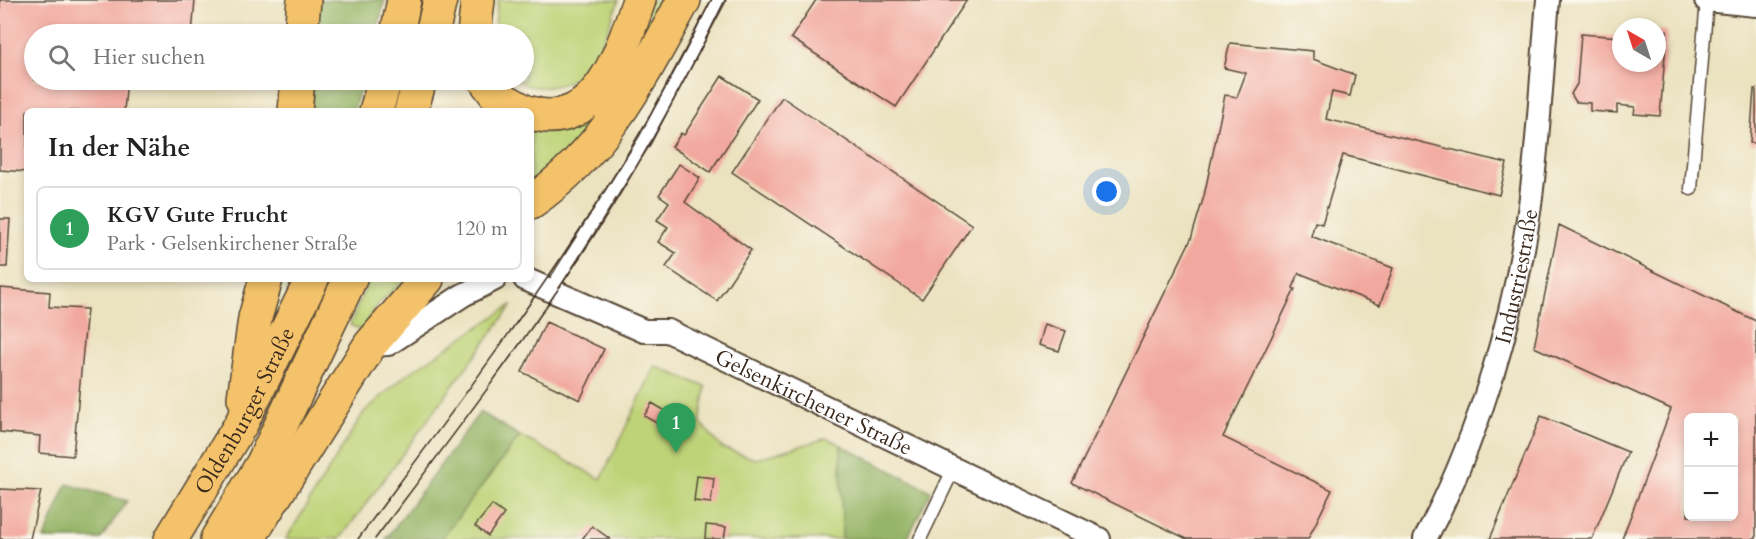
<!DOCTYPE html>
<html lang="de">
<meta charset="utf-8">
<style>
body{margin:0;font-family:Cardo,serif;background:#f6f6f6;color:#222}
.controls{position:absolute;right:18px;bottom:18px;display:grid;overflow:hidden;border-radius:9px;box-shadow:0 3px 9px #0003}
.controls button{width:54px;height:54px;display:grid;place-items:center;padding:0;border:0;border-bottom:2px solid #e0e0e0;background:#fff;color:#222;font:30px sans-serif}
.compass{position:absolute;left:1612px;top:18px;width:54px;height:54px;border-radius:50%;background:#fff;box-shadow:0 3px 9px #0003;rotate:321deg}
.you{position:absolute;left:1107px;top:192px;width:21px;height:21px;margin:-15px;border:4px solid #fff;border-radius:50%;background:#1a73e8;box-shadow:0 0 0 9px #1a73e833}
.badge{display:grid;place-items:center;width:39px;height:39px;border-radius:50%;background:#1f6fb2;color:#fff;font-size:20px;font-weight:700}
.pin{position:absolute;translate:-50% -50px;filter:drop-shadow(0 2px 3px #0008)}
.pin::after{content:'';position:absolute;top:32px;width:21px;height:18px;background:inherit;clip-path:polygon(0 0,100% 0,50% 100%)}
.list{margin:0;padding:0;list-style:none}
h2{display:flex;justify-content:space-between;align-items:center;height:78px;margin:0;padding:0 24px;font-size:26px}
h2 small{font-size:20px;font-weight:400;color:#767676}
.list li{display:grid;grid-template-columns:39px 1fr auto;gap:18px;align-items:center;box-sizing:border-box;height:84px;margin:0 12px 12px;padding:0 12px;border:2px solid #e0e0e0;border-radius:9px}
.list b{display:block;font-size:22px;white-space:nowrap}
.list p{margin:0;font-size:20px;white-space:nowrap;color:#767676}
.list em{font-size:20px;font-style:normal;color:#767676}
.icon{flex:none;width:33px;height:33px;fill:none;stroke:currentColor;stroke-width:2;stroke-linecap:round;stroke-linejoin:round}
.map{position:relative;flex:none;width:1756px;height:539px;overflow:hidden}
.search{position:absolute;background:#fff;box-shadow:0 3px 9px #0003;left:24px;top:24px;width:510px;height:66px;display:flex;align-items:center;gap:15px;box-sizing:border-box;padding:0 21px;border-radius:33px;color:#767676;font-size:22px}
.panel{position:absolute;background:#fff;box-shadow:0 3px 9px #0003;left:24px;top:108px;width:510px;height:174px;border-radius:9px}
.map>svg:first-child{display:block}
.green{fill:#bed377;stroke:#7c7e4a;stroke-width:1.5}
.forest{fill:#96b568;stroke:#687043;stroke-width:1.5}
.building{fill:#f2a89f;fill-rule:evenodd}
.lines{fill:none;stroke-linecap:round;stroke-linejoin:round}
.service-casing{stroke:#554636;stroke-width:15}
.minor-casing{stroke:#554636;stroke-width:26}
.trunk-casing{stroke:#554636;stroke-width:36}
.service{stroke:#fff;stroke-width:12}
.minor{stroke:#fff;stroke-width:22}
.trunk{stroke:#f3c26a;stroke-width:33}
.tram{stroke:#3b2a1e;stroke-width:1.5}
.labels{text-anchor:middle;stroke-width:4.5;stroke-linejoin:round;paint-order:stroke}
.street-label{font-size:22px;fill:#3b2a1e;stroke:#fbf7ec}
</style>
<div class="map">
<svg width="1756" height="539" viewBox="0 0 1756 539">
<rect width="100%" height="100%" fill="#fbf7ec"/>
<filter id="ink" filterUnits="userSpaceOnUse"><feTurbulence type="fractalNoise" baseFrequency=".0167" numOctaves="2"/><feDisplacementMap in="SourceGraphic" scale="12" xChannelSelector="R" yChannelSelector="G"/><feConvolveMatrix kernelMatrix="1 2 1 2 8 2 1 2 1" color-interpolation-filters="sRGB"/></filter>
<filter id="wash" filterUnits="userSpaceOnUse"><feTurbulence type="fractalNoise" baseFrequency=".008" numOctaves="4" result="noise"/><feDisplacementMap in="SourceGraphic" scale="24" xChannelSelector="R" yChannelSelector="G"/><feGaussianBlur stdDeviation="1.35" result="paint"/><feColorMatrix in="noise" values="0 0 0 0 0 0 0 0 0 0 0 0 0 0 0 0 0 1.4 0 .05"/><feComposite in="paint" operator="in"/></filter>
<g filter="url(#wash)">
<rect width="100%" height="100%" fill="#ebe2c0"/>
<path class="green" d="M498,0H619C605,36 593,84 547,87C537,88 525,86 517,80H524V34H494Z
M650,0H662C650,31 637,65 618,93C594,128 562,156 531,184V130L545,132L576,127L601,107Z
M281,279H292L275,320L270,316Z
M369,279H405L376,306L362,330L350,325Z
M513,304L340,539H286L364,412L406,375Z
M655,366L706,387L700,422L722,448L756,459L827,438L841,445L842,539H441L520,436L601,479Z"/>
<path class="forest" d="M319,0H385L376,34H317Z
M313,80H363L353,111H311Z
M480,412L520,436L441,539H386Z
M841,445L931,491L907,539H842Z
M67,484L127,501L101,539H44Z"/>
<g id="blocks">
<path class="building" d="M0,0H195L192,34H34V80H127L124,111H27V172L0,170Z
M816,0H967L896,107L791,38Z
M1657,30L1667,31L1660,116L1634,114L1635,107L1617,105V113L1590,111V103L1576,102L1571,94L1577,84L1581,34L1621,37V63H1657Z
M1230,43L1313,51V59L1355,75L1350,96L1332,92L1326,119L1507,163L1499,195L1343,155L1322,224L1315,222L1311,236L1393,268L1380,305L1299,273L1293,288L1295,289L1223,437L1332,490L1308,539H1187L1072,483L1191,239L1204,196L1225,95L1237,97L1246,73L1224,68Z
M722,76L758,99L710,172L672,147L681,133L684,135Z
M1754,89H1756V143H1750Z
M782,97L972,225L922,299L732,172Z
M679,164L700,178L685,202L751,250L717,301L666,267L676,253L658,242L668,227L657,220L669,202L659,195Z
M0,219H10L7,267H0Z
M1559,225L1756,321V539H1622L1671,409L1534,347ZM1689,417H1734V516H1688Z
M0,288L50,292L49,307L87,309L73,456L39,453L40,436L0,432Z
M546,322L604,349L580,400L522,372Z
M1045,324L1066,331L1059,351L1039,345Z
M652,403L669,413L662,426L644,416Z
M1541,416L1628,452L1592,539H1490Z
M697,476L714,478L711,503L694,501Z
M0,489L41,491L30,539H0Z
M492,505L504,514L488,536L475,526Z
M706,525L726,527L724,539H705Z
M592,526L610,539H582Z"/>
</g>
</g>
<g filter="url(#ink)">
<use href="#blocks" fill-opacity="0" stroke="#554636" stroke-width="1.5"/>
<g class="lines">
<g class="service-casing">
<path id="service" d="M1691,189L1707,0
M551,289L645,140L719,0
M920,539L954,468"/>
</g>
<g class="minor-casing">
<g id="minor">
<path d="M1706,0L1756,5"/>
<path id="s1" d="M525,279L644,331H668L1099,539"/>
<path d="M371,345L388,344L463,295L495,279"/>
<path id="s2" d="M1425,539C1478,440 1515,316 1530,205C1539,137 1542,68 1548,0"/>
</g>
</g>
<g class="trunk-casing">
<g id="trunk">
<path d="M301,34L304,0"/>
<path d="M397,34L404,0"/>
<path d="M432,34L440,0"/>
<path d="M474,34L478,0"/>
<path d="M485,80L497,96L524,111"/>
<path d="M295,111L298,80"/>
<path d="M376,111L385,80"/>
<path d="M411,111L420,80"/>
<path d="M531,113C598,133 623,47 639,0"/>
<path d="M531,202C606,150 642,77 684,0"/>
<path d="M244,398L255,318L266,279"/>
<path id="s3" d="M171,539L241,424L312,279"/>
<path d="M217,539L263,463L350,279"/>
<path d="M248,539L370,345L427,279"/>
</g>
</g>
<use href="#service" class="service"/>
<use href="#minor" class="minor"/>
<use href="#trunk" class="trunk"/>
<path class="tram" d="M358,539C486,366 617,196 711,0
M375,539C445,446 516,353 580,257C635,175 682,88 725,0"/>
</g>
</g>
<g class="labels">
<g class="street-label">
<text dy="8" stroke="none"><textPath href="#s2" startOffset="279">Industriestraße</textPath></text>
<text dy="8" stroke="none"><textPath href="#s1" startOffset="316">Gelsenkirchener Straße</textPath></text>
<text dy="8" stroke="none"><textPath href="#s3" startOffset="148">Oldenburger Straße</textPath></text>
</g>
</g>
</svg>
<div class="controls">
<button>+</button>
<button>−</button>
</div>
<svg class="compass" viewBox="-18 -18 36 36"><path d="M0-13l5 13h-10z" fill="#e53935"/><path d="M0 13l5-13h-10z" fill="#767676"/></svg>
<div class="you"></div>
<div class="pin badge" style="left:676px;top:453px;background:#2e9e5b">1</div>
<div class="search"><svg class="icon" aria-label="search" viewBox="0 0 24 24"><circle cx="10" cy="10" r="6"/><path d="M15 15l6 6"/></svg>Hier suchen</div>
<section class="panel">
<h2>In der Nähe<small></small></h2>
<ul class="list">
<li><span class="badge" style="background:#2e9e5b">1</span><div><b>KGV Gute Frucht</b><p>Park · Gelsenkirchener Straße</p></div><em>120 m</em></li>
</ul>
</section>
</div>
